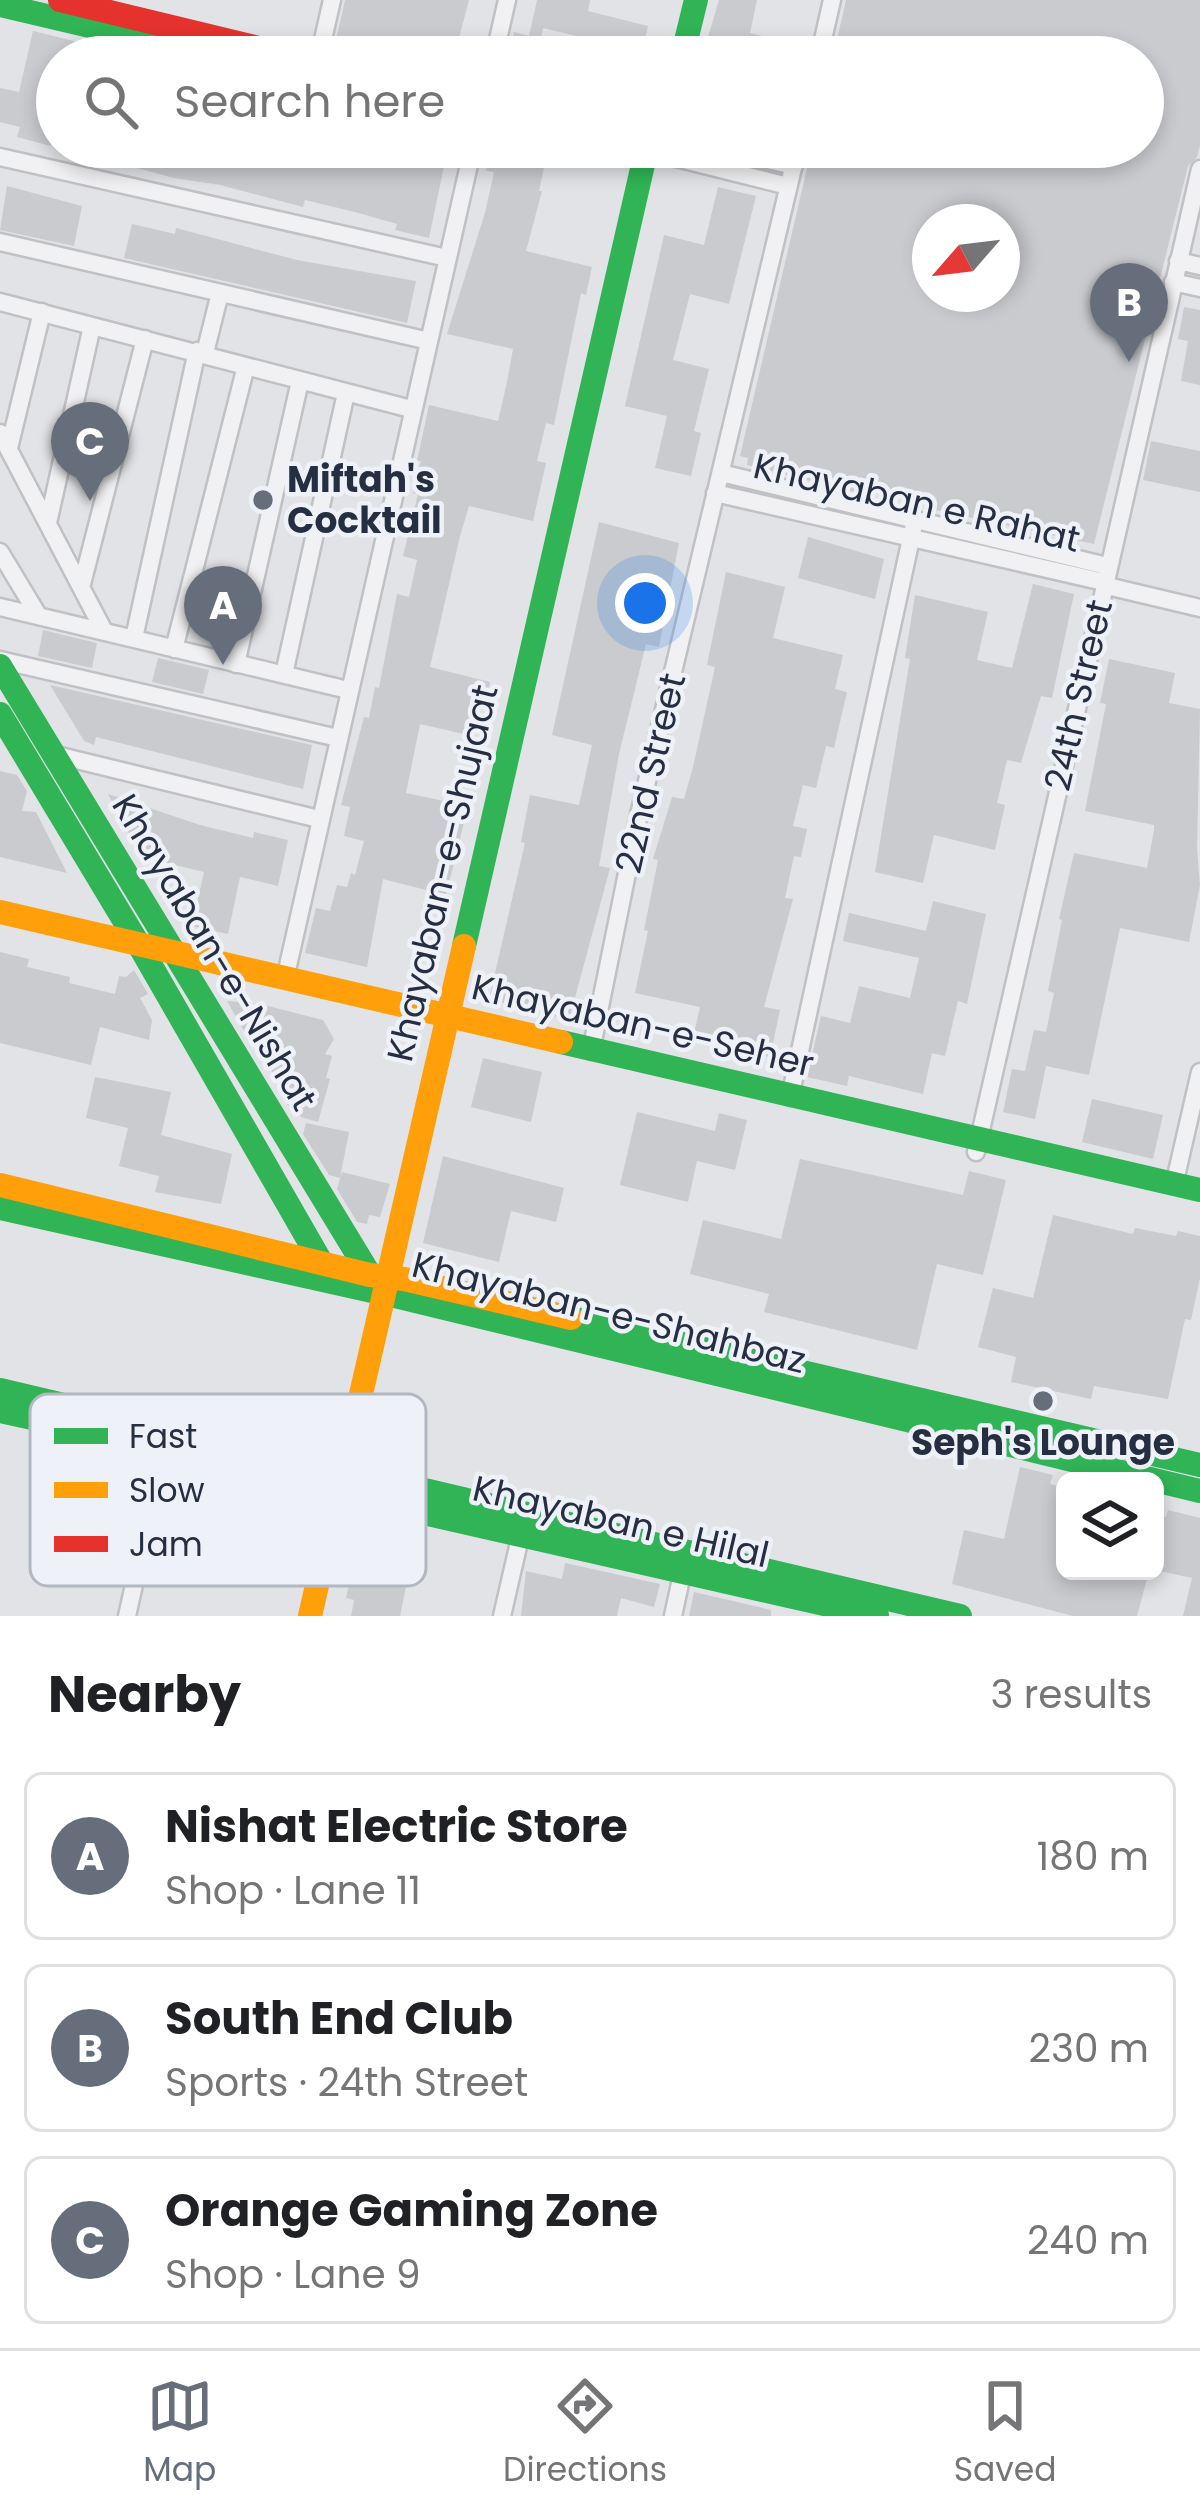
<!DOCTYPE html>
<meta charset="utf-8">
<style>
body{margin:0;font-family:Poppins,sans-serif;background:#f2f2f2;color:#202124}
.controls{position:absolute;right:36px;bottom:36px;display:grid;overflow:hidden;border-radius:18px;box-shadow:0 6px 18px #0003}
.controls button{width:108px;height:108px;display:grid;place-items:center;padding:0;border:0;border-bottom:3px solid #e0e0e0;background:#fff;color:#202124;font:60px sans-serif}
.compass{position:absolute;left:912px;top:204px;width:108px;height:108px;border-radius:50%;background:#fff;box-shadow:0 6px 18px #0003;rotate:242deg}
.you{position:absolute;left:645px;top:603px;width:42px;height:42px;margin:-30px;border:9px solid #fff;border-radius:50%;background:#1a73e8;box-shadow:0 0 0 18px #1a73e833}
.badge{display:grid;place-items:center;width:78px;height:78px;border-radius:50%;background:#676e7b;color:#fff;font-size:39px;font-weight:700}
.pin{position:absolute;translate:-50% -99px;filter:drop-shadow(0 3px 6px #0008)}
.pin::after{content:'';position:absolute;top:63px;width:42px;height:36px;background:inherit;clip-path:polygon(0 0,100% 0,50% 100%)}
.list{margin:0;padding:0;list-style:none}
h2{display:flex;justify-content:space-between;align-items:center;height:156px;margin:0;padding:0 48px;font-size:51px}
h2 small{font-size:39px;font-weight:400;color:#757577}
.list li{display:grid;grid-template-columns:78px 1fr auto;gap:36px;align-items:center;box-sizing:border-box;height:168px;margin:0 24px 24px;padding:0 24px;border:3px solid #e0e0e0;border-radius:18px}
.list b{display:block;font-size:45px;white-space:nowrap}
.list p{margin:0;font-size:39px;white-space:nowrap;color:#757577}
.list em{font-size:39px;font-style:normal;color:#757577}
.icon{flex:none;width:66px;height:66px;fill:none;stroke:currentColor;stroke-width:2;stroke-linecap:round;stroke-linejoin:round}
.map{position:relative;flex:none;width:1200px;height:1616px;overflow:hidden}
.search{position:absolute;background:#fff;box-shadow:0 6px 18px #0003;left:36px;right:36px;top:36px;height:132px;display:flex;align-items:center;gap:30px;box-sizing:border-box;padding:0 42px;border-radius:66px;color:#757577;font-size:45px}
.sheet{height:732px;background:#fff}
nav{display:flex;justify-content:space-around;align-items:center;box-sizing:border-box;height:168px;border-top:3px solid #e0e0e0;background:#fff;font-size:33px;color:#757577}
nav a{display:grid;justify-items:center;gap:6px}
nav .on{color:#676e7b}
.map>svg:first-child{display:block}
.building{fill:#c9cbcf;fill-rule:evenodd}
.lines{fill:none;stroke-linecap:round;stroke-linejoin:round}
.street-casing{stroke:#bfc1c4;stroke-width:21}
.street{stroke:#f1f1f3;stroke-width:16}
.fast{stroke:#30b455;stroke-width:24}
.slow{stroke:#ff9f0a;stroke-width:24}
.jam{stroke:#e5322d;stroke-width:24}
.poi-dot{fill:#676e7b;stroke:#eef1f7;stroke-width:4.5}
.labels{text-anchor:middle;stroke-width:9;stroke-linejoin:round;paint-order:stroke}
.poi-label{font-size:36px;font-weight:bold;fill:#262f42;stroke:#eef1f7;text-anchor:start}
.street-label{font-size:36px;fill:#262f42;stroke:#eef1f7}
.key{fill:#eef1f7;stroke:#b2b7c1;stroke-width:3}
.key-label{font-size:33px;fill:#262f42}
</style>
<div class="map">
<svg width="1200" height="1616" viewBox="0 0 1200 1616">
<rect width="100%" height="100%" fill="#e1e3e6"/>
<path class="building" d="M345,0H469L458,42L448,40L444,57H407L409,51L361,40L359,50L335,44Z
M537,0H590L588,11L648,26L641,57H584L589,39L543,28L537,57H508L514,32L529,36Z
M719,0H757L750,33L794,43L791,57H702Z
M846,0H1200V145L1197,157L1188,166L1094,544L931,509L932,503L865,487L863,494L747,465L748,458L740,456L812,147H1143V57H833ZM930,222H1002V294H930Z
M33,31L118,52V57H57L54,98L57,99V123L51,146L17,137L20,127L0,122V88L19,92Z
M78,147H448L429,238L395,230L397,224L355,212L305,200L303,207L220,185L174,178L77,152Z
M491,147L546,158L539,191H542L526,251L592,267L586,295L581,293L554,425L546,423L537,461L546,463L533,521L469,506L460,536L430,667L490,682L484,707L475,705L468,735L420,724L406,793L468,806L446,895L383,879L367,967L305,953L316,908L330,911L337,885L347,887L351,873L355,875L364,841L344,836L350,807L341,805L364,717L369,718L375,687L379,688L397,594L409,597L417,560L403,556L418,494L413,493L421,461H417L429,405L498,421L507,382L513,349L447,334L485,213L494,172L486,171Z
M7,186L82,206L74,246L0,230Z
M718,187L756,196L729,304L690,294L673,360L709,369L694,431L701,433L691,476L655,468L667,416L625,406L664,235L704,245Z
M132,224L175,234L176,228L297,260L416,281L407,323L124,258Z
M1184,307L1200,310V385L1181,381L1188,341L1178,339Z
M1151,441L1200,451V492L1143,480Z
M599,522L679,543L659,647L646,644L619,754L599,866L610,868L569,1020L489,999L525,843L521,842L530,795L579,805L592,745L552,735Z
M808,537L884,559L875,599L798,578Z
M726,572L785,587L773,638L843,655L835,689L847,692L834,748L826,746L816,788L803,785L793,826L807,829L801,857L794,856L785,898L793,899L764,1007L780,1010L770,1057L692,1042L700,1007L635,993L648,931L644,930L658,860L653,859L672,797L684,799L693,767L715,667L707,665Z
M1033,584L1074,594L1052,698L1041,696L1021,763L1007,760L997,803L1005,805L995,850L934,835L923,883L875,872L910,659L905,658L915,595L988,612L977,660L1012,668Z
M43,630L97,643L92,668L38,656Z
M158,658L209,670L203,694L152,682Z
M1109,659L1175,673L1169,703L1200,709L1197,849L1200,885L1189,942L1120,928L1089,1075L1046,1066L1035,1119L1003,1112L1012,1069L1025,1071L1034,1030L1046,1032L1054,993L1048,991L1062,920L1059,919L1074,853L1147,868L1154,830V825L1085,811L1106,704L1100,703Z
M50,685L312,745L303,789L96,737L94,745L84,741Z
M0,771L17,775L27,791L22,811L36,812L67,873L0,857Z
M108,794L200,825L253,838L254,832L288,840L278,886L240,877L228,934L192,926L204,872L142,857Z
M933,901L986,914L967,1004L958,1001L945,1056L932,1053L923,1094L849,1076L847,1086L807,1077L821,1016L850,1023L859,986L910,998L919,958L843,941L849,913L926,931Z
M0,952L29,959L27,967L70,977L69,983L115,994L119,976L126,977L134,970L148,994L140,998L152,1020L149,1040L100,1027L91,1065L0,1043Z
M227,1001L260,1004L323,1020L334,1039L325,1054L332,1056L326,1078L330,1079L318,1122L301,1117L287,1104L271,1070L277,1057L259,1052L260,1045L244,1031Z
M483,1058L542,1072L531,1122L471,1107Z
M95,1077L171,1092L161,1135L232,1154L221,1204L155,1192L159,1176L119,1166L128,1128L86,1118Z
M1092,1099L1163,1115L1153,1159L1082,1142Z
M637,1112L715,1131L719,1113L747,1120L735,1170L697,1161L688,1202L620,1185Z
M306,1123L349,1132L340,1178L329,1175L303,1134Z
M443,1156L564,1188L556,1222L511,1211L499,1262L423,1243Z
M800,1159L963,1195L969,1171L1006,1180L983,1275L937,1264L917,1350L764,1312L769,1294L690,1274L703,1220L781,1239Z
M342,1172L390,1184L380,1217L369,1215L367,1224L357,1222L337,1189Z
M1053,1215L1133,1234L1135,1228L1176,1236L1178,1231L1200,1236V1278L1191,1320L1185,1319L1168,1399L1094,1386L1091,1399L1011,1382L1016,1357L978,1347L993,1288L1033,1298Z
M1020,1467L1053,1475L1050,1484L1065,1488V1571H1129L1148,1575L1137,1616H1073L952,1584L964,1530L1004,1539Z
M1168,1510L1200,1518V1616H1183L1192,1578L1155,1570V1515L1166,1517Z
M370,1518L418,1529L400,1616H351L354,1600L346,1598L359,1541L365,1542Z
M565,1563L660,1584L654,1607L621,1598L617,1616H521L526,1571L562,1579Z
M694,1592L771,1610V1616H689Z"/>
<g class="lines">
<g class="street-casing">
<path id="street" d="M319,57L332,0
M494,57L507,0
M819,57L832,0
M713,147L794,166
M660,154L788,186
M0,157L447,258
M0,242L429,341
M1178,261L1200,266
M1173,282L1200,288
M0,302L411,409
M205,353L220,293
M0,433L104,631
M9,448L42,312
M721,473L1107,566
M715,493L1104,582
M48,523L92,326
M0,552L38,615
M82,584L145,339
M1103,585L1200,608
M0,607L348,690
M134,638L197,351
M174,649L246,366
M0,660L338,738
M236,664L300,381
M284,674L346,393
M52,754L319,819
M285,979L473,147
M591,1051L638,819L798,147
M790,1097L915,520
M976,1152L1200,169
M1174,1185L1200,1072
M127,1616L166,1442
M502,1616L523,1525
M673,1616L684,1565"/>
</g>
<use href="#street" class="street"/>
<path class="fast" d="M0,5L222,57
M682,57L696,0
M0,666L370,1275
M0,714L139,945L320,1260
M464,946L647,147
M561,1042L1200,1190
M0,1208L399,1297L1200,1491
M571,1318L1200,1465
M0,1390L960,1616
M0,1411L164,1447L353,1497L877,1616"/>
<path class="slow" d="M0,912L561,1042
M0,1185L370,1275L404,1279L571,1318
M310,1616L464,946"/>
<path class="jam" d="M60,0L296,57"/>
</g>
<g class="poi-dot">
<circle cx="263" cy="500" r="12"/>
<circle cx="1043" cy="1401" r="12"/>
</g>
<g class="labels">
<g class="poi-label">
<text x="287" y="492">Miftah's<tspan x="287" dy="41">Cocktail</tspan></text>
<text x="1043" y="1455" text-anchor="middle">Seph's Lounge</text>
</g>
<g class="street-label">
<text transform="translate(917 502) rotate(13)" y="13">Khayaban e Rahat</text>
<text transform="translate(1078 695) rotate(-77)" y="13">24th Street</text>
<text transform="translate(650 773) rotate(-77)" y="13">22nd Street</text>
<text transform="translate(442 873) rotate(-77)" y="13">Khayaban-e-Shujaat</text>
<text transform="translate(215 952) rotate(59)" y="13">Khayaban-e-Nishat</text>
<text transform="translate(643 1025) rotate(13)" y="13">Khayaban-e-Seher</text>
<text transform="translate(609 1312) rotate(14)" y="13">Khayaban-e-Shahbaz</text>
<text transform="translate(621 1521) rotate(13)" y="13">Khayaban e Hilal</text>
</g>
</g>
<rect x="30" y="1394" width="396" height="192" rx="18" class="key"/>
<rect x="54" y="1428" width="54" height="16" fill="#30b455"/>
<rect x="54" y="1482" width="54" height="16" fill="#ff9f0a"/>
<rect x="54" y="1536" width="54" height="16" fill="#e5322d"/>
<g class="key-label">
<text x="129" y="1448">Fast</text>
<text x="129" y="1502">Slow</text>
<text x="129" y="1556">Jam</text>
</g>
</svg>
<div class="controls">
<button><svg class="icon" aria-label="layers" viewBox="0 0 24 24"><path d="M12 4l9 5-9 5-9-5zM3 14l9 5 9-5"/></svg></button>
</div>
<svg class="compass" viewBox="-18 -18 36 36"><path d="M0-13l5 13h-10z" fill="#e53935"/><path d="M0 13l5-13h-10z" fill="#757577"/></svg>
<div class="you"></div>
<div class="pin badge" style="left:223px;top:665px">A</div>
<div class="pin badge" style="left:1129px;top:362px">B</div>
<div class="pin badge" style="left:90px;top:501px">C</div>
<div class="search"><svg class="icon" aria-label="search" viewBox="0 0 24 24"><circle cx="10" cy="10" r="6"/><path d="M15 15l6 6"/></svg>Search here</div>
</div>
<section class="sheet">
<h2>Nearby<small>3 results</small></h2>
<ul class="list">
<li><span class="badge">A</span><div><b>Nishat Electric Store</b><p>Shop · Lane 11</p></div><em>180 m</em></li>
<li><span class="badge">B</span><div><b>South End Club</b><p>Sports · 24th Street</p></div><em>230 m</em></li>
<li><span class="badge">C</span><div><b>Orange Gaming Zone</b><p>Shop · Lane 9</p></div><em>240 m</em></li>
</ul>
</section>
<nav>
<a class="on"><svg class="icon" aria-label="map" viewBox="0 0 24 24"><path d="M3 6l6-2 6 2 6-2v14l-6 2-6-2-6 2zM9 4v14M15 6v14"/></svg>Map</a>
<a><svg class="icon" aria-label="directions" viewBox="0 0 24 24"><path d="M12 3l9 9-9 9-9-9zM9 14v-3h6M13 9l2 2-2 2"/></svg>Directions</a>
<a><svg class="icon" aria-label="saved" viewBox="0 0 24 24"><path d="M7 4h10v16l-5-4-5 4z"/></svg>Saved</a>
</nav>
